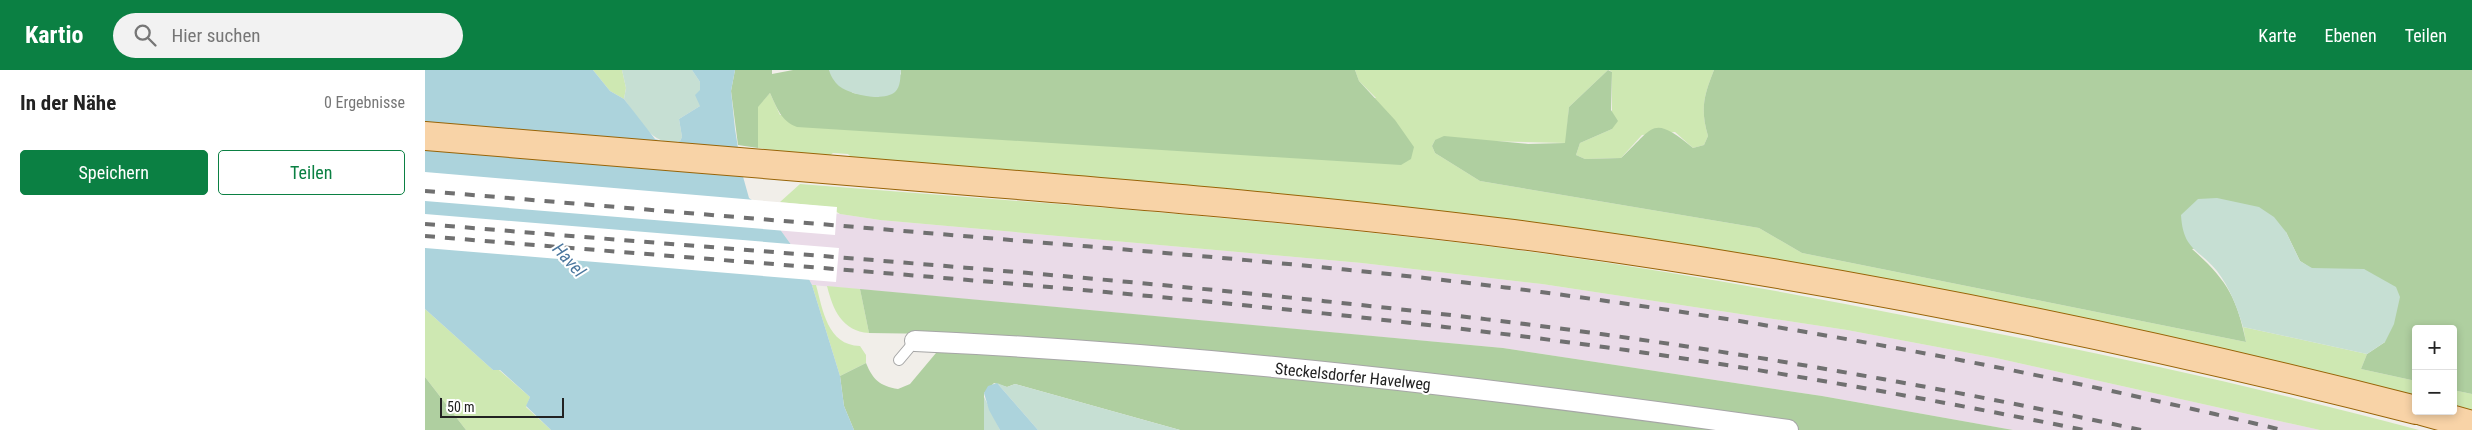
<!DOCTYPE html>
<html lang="de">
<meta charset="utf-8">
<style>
body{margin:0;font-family:"Roboto Condensed",sans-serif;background:#f2f2f2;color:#222}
.controls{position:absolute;right:15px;bottom:15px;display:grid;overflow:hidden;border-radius:5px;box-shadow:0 2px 8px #0003}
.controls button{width:45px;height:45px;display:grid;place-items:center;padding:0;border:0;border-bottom:1px solid #e0e0e0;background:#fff;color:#222;font:25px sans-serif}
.scale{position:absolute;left:15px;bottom:12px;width:124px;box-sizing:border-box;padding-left:5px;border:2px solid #222;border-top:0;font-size:14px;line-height:18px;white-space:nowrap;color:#222;-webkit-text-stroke:4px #fff;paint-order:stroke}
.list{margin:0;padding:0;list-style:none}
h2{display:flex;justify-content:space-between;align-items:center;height:65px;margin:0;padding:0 20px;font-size:21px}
h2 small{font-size:16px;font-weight:400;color:#767676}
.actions{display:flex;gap:10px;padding:15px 20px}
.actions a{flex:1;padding:11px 0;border:1px solid #0b8043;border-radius:5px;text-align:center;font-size:18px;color:#0b8043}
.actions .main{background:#0b8043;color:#fff}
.icon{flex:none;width:28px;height:28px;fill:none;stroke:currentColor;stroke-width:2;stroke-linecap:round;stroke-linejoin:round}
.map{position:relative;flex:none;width:2047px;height:360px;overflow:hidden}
header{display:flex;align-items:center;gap:30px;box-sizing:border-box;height:70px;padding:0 25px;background:#0b8043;color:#fff}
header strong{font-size:24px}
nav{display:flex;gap:28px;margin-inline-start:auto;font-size:18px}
.search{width:350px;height:45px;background:#f2f2f2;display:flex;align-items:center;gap:12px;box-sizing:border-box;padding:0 18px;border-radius:28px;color:#767676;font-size:19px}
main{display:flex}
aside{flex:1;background:#fff}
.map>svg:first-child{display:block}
.industrial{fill:#eadbe8}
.grass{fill:#cee8b2}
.forest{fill:#afcfa0}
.wetland{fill:#c6dfd3}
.water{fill:#acd3dc}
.pier{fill:#fff}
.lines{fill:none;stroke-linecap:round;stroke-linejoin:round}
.lane-casing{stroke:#a6a6a6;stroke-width:12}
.street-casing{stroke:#a6a6a6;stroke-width:22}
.primary-casing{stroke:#986407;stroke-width:30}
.lane{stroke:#fff;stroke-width:10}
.street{stroke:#fff;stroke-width:20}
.primary{stroke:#f8d3a7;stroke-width:28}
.rail{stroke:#707070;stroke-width:4;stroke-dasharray:10 10;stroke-linecap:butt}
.labels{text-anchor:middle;stroke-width:4;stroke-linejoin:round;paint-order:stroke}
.street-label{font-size:16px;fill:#222;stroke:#fff}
.water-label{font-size:18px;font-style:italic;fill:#4b779e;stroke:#fff}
</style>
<header>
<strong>Kartio</strong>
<div class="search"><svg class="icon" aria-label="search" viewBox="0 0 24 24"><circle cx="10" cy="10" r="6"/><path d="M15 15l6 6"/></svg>Hier suchen</div>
<nav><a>Karte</a><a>Ebenen</a><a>Teilen</a></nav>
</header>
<main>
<aside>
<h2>In der Nähe<small>0 Ergebnisse</small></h2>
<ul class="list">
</ul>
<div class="actions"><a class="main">Speichern</a><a>Teilen</a></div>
</aside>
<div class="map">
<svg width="2047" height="360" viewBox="0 0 2047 360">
<rect width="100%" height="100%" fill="#f1eee9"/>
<path class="industrial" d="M341,140L415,144L455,150L937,193L1117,214L1422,260L1571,288L1895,360H1588L1397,326L1078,278L387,215L367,176Z"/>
<path class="grass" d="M168,0H197L201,18L199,29L185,21Z
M930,0H1183L1144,37L1141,73L1010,70L1007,76L1010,83L1055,111L1334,158L1377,183L1821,272L1818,257L1942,284L1936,299L1991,311V329L1593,238L429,90L423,84L408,83L403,87L333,78V36L345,23L355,45L951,28L934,11Z
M1184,0H1289C1279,25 1275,39 1283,66L1279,75L1268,78L1250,62L1217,65L1196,88L1160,89L1151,85L1155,73L1187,59V2Z
M375,114C624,134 874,150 1122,184C1244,201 1366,223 1487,247C1657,279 1826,315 1994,360H1895L1571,288L1422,260L1117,214L937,193L455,150L415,144L404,137L355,132Z
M387,215H391C398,240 402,275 435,276L441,285V293L415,306Z
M402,216L435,219L444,263C417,261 408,240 402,216Z
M0,239L68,300H74L105,327L101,337L126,360H41L0,307Z
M2028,320L2047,324V343L2028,339Z"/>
<path class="forest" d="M310,0H347V4L368,0H404L428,23L453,27L476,4V0H930L934,11L970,50L989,77L986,89L976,95L372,57C356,51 352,38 345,23L333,37V78L313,75L306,21Z
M1183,0L1187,2L1186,40L1193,51L1187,59L1155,73L1151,85L1160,89L1196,88C1229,58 1226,43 1268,78L1279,75L1283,66C1275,39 1279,25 1289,0H2047V324L2028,320V259H1991V311L1936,299L1942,284L1960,272L1939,199H1887L1875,191L1861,162L1767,179C1801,209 1812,227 1821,272L1377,183L1334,158L1055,111L1010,83L1007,76L1010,70L1019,66L1103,74L1140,73L1144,37Z
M435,219L1078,278L1397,326L1588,360H755L590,314L582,317L569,313L559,323V360H429L419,336L415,306L441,293C448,310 455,316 473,319L485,314L511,283L513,264L444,263Z
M0,307L41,360H0Z"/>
<path class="wetland" d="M197,0H267L275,12V36L254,49L257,67L255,71C229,80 213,47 199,29L201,18Z
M404,0H476C475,8 476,16 470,22C458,32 426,25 414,16C409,11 406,7 404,0Z
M1792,128L1834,137L1849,147L1861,162L1875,191L1887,198L1939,199L1971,217L1975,227L1969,254L1960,272L1942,284L1818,257C1812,237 1805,218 1792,201C1773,178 1758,180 1756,145L1773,129Z
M572,313L582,317L590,314L755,360H613Z
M559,327L575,360H559Z"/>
<path class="water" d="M0,0H168L185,21L199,29L230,69L247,74L255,71L257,67L254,49L275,36L270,25L275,20V12L267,0H310L306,21L310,59L317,103L324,128L341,140L367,176L387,215L415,306L419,336L429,360H126L101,336L105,327L75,300H68L0,239Z
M572,313L613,360H575L564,340L559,323L563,316Z"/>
<path class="pier" d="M0,102L412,137L410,165L0,131Z
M0,144L414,178L411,212L0,178Z"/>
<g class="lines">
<g class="lane-casing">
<path id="lane" d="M474,290L490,271"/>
</g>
<g class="street-casing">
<path id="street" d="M490,271C782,284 1074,319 1363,360"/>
</g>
<g class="primary-casing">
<path id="primary" d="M0,66C181,81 363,96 544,111C726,126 907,141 1088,164C1392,204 1693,264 1991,340
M1997,341L2047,355"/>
</g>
<use href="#lane" class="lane"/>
<use href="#street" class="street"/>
<use href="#primary" class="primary"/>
<path class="rail" d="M0,121C203,138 407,155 610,172C779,186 948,200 1116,222C1366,255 1613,301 1857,360
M0,154C369,185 740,209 1108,255C1312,281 1515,317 1716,360
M0,166C393,199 788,224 1179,277C1340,299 1500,328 1659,360"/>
</g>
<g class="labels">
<g class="street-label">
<text transform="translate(928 306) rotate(6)" y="6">Steckelsdorfer Havelweg</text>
</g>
<g class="water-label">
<text transform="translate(144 190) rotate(48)" y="6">Havel</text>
</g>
</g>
</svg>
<div class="controls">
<button>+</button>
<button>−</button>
</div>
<div class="scale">50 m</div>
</div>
</main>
